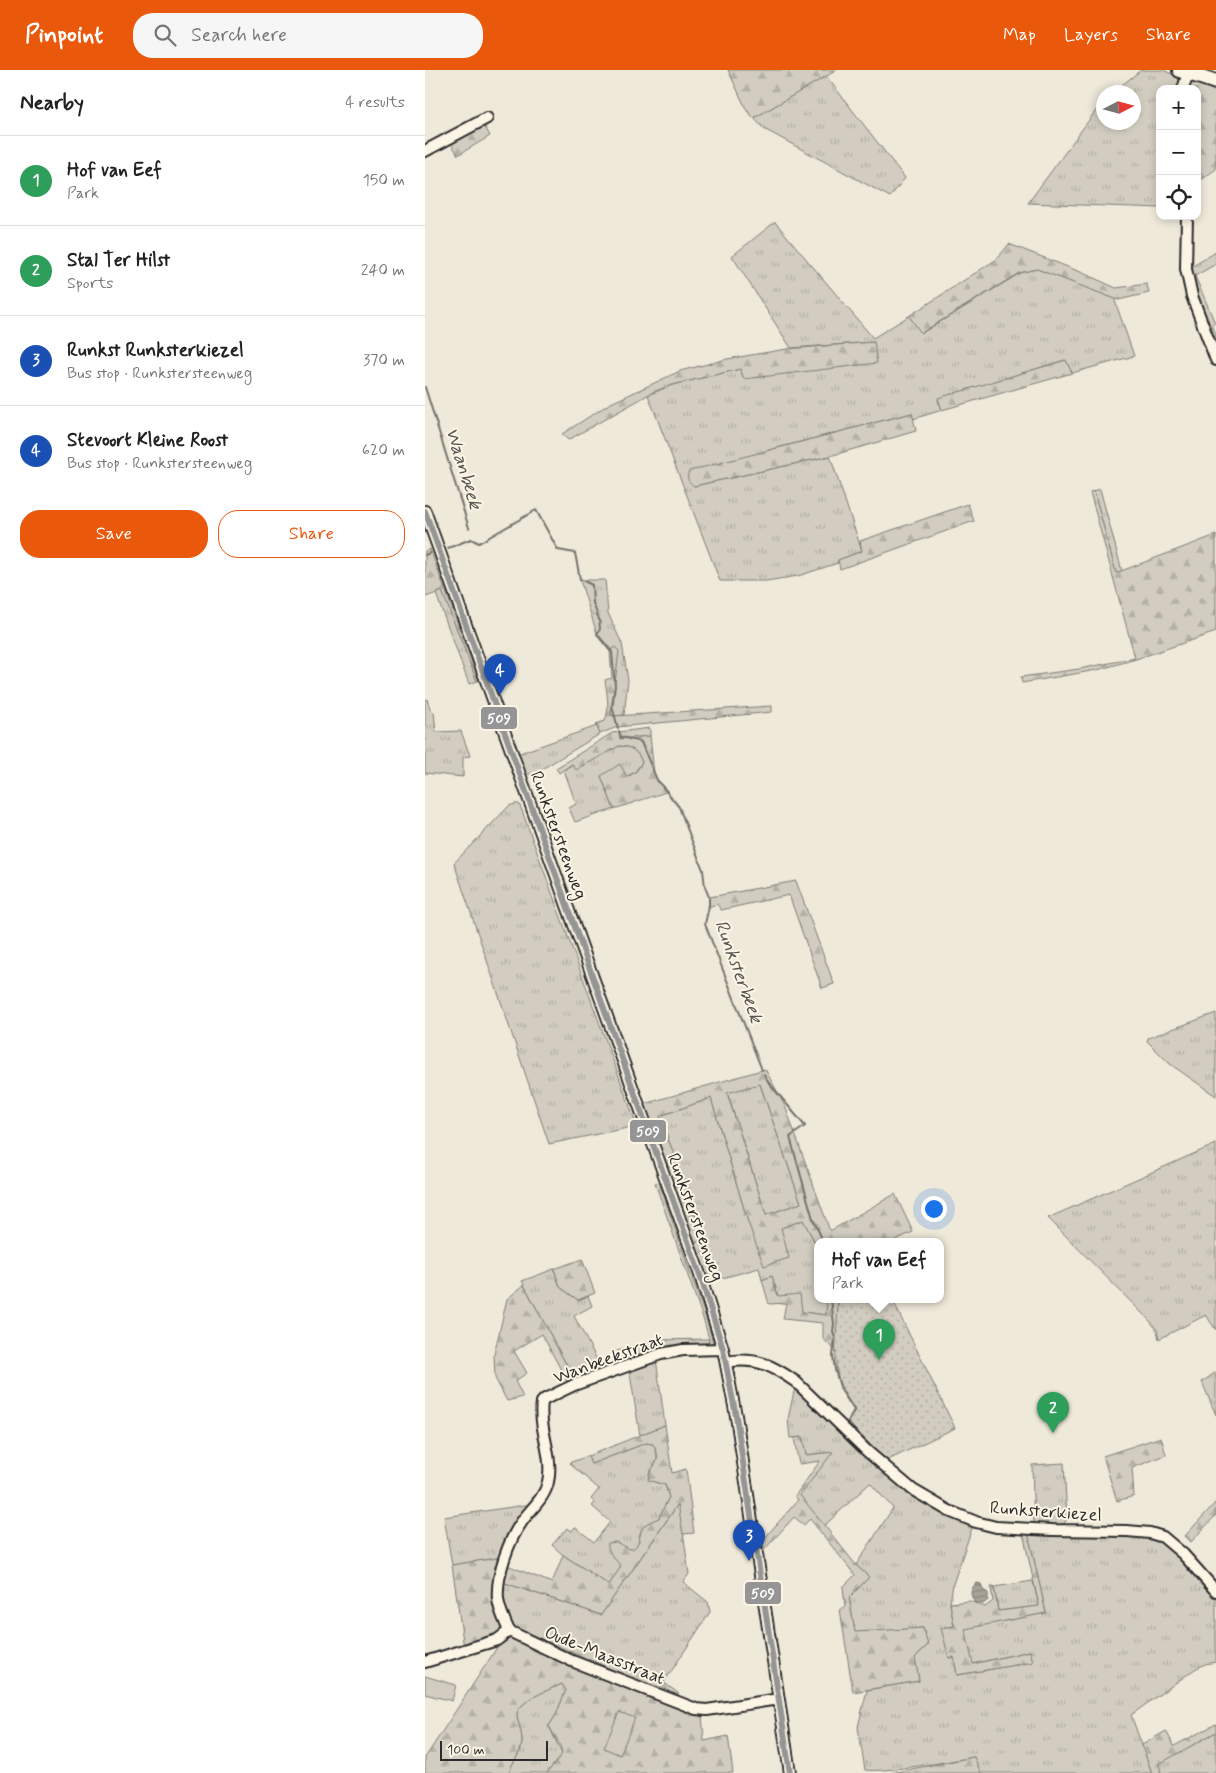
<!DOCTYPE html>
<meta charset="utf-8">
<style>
body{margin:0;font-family:Mynerve,sans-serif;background:#f6f6f6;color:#222}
.controls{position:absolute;right:15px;top:15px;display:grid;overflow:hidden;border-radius:10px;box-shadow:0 2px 8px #0003}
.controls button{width:45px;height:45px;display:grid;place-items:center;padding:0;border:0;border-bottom:1px solid #e0e0e0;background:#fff;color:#222;font:25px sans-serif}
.compass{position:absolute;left:671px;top:15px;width:45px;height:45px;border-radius:50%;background:#fff;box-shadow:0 2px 8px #0003;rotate:84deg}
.scale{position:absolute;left:15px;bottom:12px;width:108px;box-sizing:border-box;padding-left:5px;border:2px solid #2b2b2b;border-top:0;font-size:14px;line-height:18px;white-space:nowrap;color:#2b2b2b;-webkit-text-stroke:4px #fcf5e5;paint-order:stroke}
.you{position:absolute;left:508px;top:1138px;width:18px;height:18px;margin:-12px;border:4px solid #fff;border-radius:50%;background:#1a73e8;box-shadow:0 0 0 8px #1a73e833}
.badge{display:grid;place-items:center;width:32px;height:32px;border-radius:50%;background:#ea580c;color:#fff;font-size:16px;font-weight:700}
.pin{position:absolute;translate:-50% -41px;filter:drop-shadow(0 1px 2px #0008)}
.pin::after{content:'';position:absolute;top:26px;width:18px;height:15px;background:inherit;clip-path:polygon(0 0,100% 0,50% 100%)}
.popup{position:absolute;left:389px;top:1168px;width:130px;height:65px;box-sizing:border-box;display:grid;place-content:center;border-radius:10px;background:#fff;filter:drop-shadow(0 1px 4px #0005);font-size:16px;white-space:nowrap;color:#767676}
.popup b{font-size:19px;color:#222}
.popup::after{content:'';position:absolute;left:50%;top:100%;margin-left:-10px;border:10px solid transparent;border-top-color:#fff}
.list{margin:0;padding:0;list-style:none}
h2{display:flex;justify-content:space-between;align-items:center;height:65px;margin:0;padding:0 20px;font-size:21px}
h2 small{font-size:16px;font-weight:400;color:#767676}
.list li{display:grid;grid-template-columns:32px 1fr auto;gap:15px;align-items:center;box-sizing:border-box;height:90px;padding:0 20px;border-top:1px solid #e0e0e0}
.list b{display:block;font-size:19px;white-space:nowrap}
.list p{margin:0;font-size:16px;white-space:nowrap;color:#767676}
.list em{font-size:16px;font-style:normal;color:#767676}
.actions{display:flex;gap:10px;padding:15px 20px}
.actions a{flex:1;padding:11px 0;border:1px solid #ea580c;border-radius:20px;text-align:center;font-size:18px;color:#ea580c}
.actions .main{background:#ea580c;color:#fff}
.icon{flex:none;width:28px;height:28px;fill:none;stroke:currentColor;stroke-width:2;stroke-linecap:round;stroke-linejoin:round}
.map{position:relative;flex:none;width:791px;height:1703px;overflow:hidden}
header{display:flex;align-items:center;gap:30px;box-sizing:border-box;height:70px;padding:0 25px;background:#ea580c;color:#fff}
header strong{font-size:24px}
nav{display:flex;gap:28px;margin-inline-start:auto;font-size:18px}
.search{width:350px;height:45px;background:#f6f6f6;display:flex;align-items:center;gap:12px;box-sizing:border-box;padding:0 18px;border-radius:20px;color:#767676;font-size:19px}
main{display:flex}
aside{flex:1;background:#fff}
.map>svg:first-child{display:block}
.grass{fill:url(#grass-tufts);stroke:#7e7c76}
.forest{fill:url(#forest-firs);stroke:#7e7c76;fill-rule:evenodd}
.park{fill:url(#park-dots);stroke:#7e7c76}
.pitch{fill:#d2cdc0;stroke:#7e7c76}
.water{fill:url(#water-rules);stroke:#75736d}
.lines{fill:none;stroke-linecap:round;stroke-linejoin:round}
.stream{stroke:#75736d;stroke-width:2}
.minor-casing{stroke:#2b2b2b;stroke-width:14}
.major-casing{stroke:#2b2b2b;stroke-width:18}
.minor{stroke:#fcf5e5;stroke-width:10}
.major{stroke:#fcf5e5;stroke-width:14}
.bus-1-casing{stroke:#fcf5e5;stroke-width:10}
.bus-1{stroke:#959595;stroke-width:6}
.labels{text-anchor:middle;stroke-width:4;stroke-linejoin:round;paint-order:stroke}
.street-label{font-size:18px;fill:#2b2b2b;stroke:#fcf5e5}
.water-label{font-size:19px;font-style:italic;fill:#565552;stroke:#fcf5e5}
.line-badge{stroke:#fcf5e5;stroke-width:2}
.badge-label{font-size:14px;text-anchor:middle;font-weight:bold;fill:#fff}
</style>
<header>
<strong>Pinpoint</strong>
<div class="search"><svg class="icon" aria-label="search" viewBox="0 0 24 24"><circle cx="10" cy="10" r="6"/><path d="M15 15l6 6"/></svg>Search here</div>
<nav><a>Map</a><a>Layers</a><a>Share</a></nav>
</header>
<main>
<aside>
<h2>Nearby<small>4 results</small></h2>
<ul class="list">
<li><span class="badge" style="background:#2e9e5b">1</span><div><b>Hof van Eef</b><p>Park</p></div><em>150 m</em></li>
<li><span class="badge" style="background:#2e9e5b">2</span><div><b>Stal Ter Hilst</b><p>Sports</p></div><em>240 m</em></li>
<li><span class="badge" style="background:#1a4fb4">3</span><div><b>Runkst Runksterkiezel</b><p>Bus stop · Runkstersteenweg</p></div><em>370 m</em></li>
<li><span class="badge" style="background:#1a4fb4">4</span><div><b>Stevoort Kleine Roost</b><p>Bus stop · Runkstersteenweg</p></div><em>620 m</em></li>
</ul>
<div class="actions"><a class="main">Save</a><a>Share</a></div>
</aside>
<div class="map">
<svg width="791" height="1703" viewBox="0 0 791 1703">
<defs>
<pattern id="grass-tufts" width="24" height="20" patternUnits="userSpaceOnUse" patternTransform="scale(1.25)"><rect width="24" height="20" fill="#d2cdc0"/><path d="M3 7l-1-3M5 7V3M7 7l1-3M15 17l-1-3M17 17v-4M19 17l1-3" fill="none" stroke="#b4b0a5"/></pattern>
<pattern id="forest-firs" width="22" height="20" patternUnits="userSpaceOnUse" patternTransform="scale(1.25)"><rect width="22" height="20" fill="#d2cdc0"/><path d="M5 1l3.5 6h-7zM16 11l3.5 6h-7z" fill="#b4b0a5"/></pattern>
<pattern id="park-dots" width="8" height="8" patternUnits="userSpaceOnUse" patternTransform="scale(1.25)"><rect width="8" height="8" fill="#d2cdc0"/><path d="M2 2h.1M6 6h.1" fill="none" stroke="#b4b0a5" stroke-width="1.8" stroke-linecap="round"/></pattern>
<pattern id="water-rules" width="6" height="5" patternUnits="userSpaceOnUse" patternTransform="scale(1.25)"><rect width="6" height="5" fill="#a6a399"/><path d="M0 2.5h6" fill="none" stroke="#87857d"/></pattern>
</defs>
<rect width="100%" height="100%" fill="#efe9da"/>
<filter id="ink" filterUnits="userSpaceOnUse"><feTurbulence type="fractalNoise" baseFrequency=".02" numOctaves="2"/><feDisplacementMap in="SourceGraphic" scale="10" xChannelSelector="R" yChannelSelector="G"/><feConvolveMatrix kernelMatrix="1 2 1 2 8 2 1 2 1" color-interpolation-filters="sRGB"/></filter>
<g filter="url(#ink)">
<path class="grass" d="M716,0H738L754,7L753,19H735V138L603,133L678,31V52H708V22H688Z
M401,6L480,108L465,127L339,59L329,48Z
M350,152L448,268L484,246L497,263L597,202L612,199L689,228L709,286L647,303L640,290L513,329L517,340L488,349L487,343L344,380L269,416L405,386L437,481L413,490V493L373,506L341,511H295L223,325L247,315L315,299L319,309L449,272L366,278L307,186Z
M791,182V194L770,206L790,253L787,255L791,264V283L763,199Z
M675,419L697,501L691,503L669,421Z
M155,510H180L183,543L197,574L203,610L199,645L189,646L186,645L189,626L187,579L185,582L173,567Z
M17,521L52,611L44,614L11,524Z
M2,629L6,641L9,642L11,662L36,661L45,686L38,687V707L0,703V630Z
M172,656L175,664L117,699L108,704H101L92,684Z
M225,658V666L195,669L194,662Z
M194,676C206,676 213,681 217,692C205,711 197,707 176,706L189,739L150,752L144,738L151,734L139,700L148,694L152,699Z
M90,734H94L96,738L212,1056L124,1074L121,1065L29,793L84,736Z
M791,943V1026L745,994L722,971L723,968Z
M335,1014L376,1133L341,1145L302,1022Z
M286,1028L323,1152L356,1158L378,1150L393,1178V1229H402L401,1245L376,1242L353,1226L347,1206L337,1210L334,1198L283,1212L270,1173L279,1169L235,1046Z
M791,1074V1260L781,1245L734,1269L732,1260L726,1252L623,1148Z
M234,1112L283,1254L288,1273L283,1278L284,1269L279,1251L230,1113Z
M129,1199L135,1217L153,1230L163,1226L167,1236L149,1246L178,1301L150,1311L97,1211Z
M231,1289L240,1355L215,1365L204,1298Z
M791,1302V1345L777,1312Z
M370,1317L481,1419L548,1455L528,1514L525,1533L529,1556L517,1558L524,1588L529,1587L532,1605L608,1592L605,1581L547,1594L540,1558L621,1543L603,1463L726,1466L743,1474L791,1526V1592L780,1594L770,1599L706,1645L727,1703H556L549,1687C527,1691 457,1703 440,1700L433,1657L442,1620L494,1611L490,1588L495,1582L503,1575L498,1558L430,1563L424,1528L444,1507L431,1495L468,1438L445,1413L399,1456L374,1425L407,1382L381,1385L377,1367L365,1368L363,1349Z
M221,1373L228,1374C235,1387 232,1392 224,1403L227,1411L240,1415L244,1427L234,1448C218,1455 215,1457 213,1475L208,1479H204L200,1476L187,1486L197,1496L184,1515L138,1485L127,1475L142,1458L147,1461L150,1457L169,1472L185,1452L167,1436L170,1433L166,1429L174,1419L144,1393L163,1386L166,1394Z
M639,1393L642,1449L638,1455L609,1456L607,1395Z
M254,1433L264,1504L258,1512L283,1532L285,1542L234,1620L170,1592L86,1562L77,1536V1512L176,1545Z
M107,1434L78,1487L27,1495L19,1447Z
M608,1511L614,1536L573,1541L569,1517Z
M137,1614L141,1620L131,1645L124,1656L137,1684L122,1703H84C86,1694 93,1687 96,1678C99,1666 94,1658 92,1647C89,1632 126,1619 137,1614Z
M791,1662V1700L786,1703H736L733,1694Z"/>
<path class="forest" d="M303,0H412L329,48L322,41Z
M764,11L791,18V99L772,113V19H762Z
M58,53L65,66L33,85L26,73Z
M584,174L658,203L691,218L722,214L724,223L693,230L612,199L594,203L496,263L484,246L572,189Z
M449,272L452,293L319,309L315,299L247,315L228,322L143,370L137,364L184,334L255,301L302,289L362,279Z
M641,290L647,303L517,340L513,328Z
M487,343L491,361L405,386L269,416C263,411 261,409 264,401Z
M669,421L691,503L791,465V562L711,589L672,600L597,613L596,607L654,599L710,588L665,422Z
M543,434L549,451L415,499L413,490L437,481L435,471Z
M5,479L54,611H52L17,521L1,527L0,526V481Z
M190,577L194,581L187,636L186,645L189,646L347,636V642L192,657L175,664L171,654L180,651C185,638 182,624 180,610L187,608L185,582L187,579Z
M194,662L195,669L225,666L229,703L231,708L244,721L189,739L176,706L195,694L202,707L211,702L217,692C213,681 206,676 194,676L151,700L147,694L134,703L131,698L187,663Z
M371,811L409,914L397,918L364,825L296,840L292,834L283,837L285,827Z
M340,999L360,1036L405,1161L470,1124L488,1162L468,1171H393V1178L378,1150L356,1158L364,1188L339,1196L323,1152L286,1028L235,1046L279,1169L270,1173L219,1034ZM335,1014L376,1133L341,1145L302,1023Z
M157,1189L170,1223L153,1230L135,1217L129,1199Z
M347,1206L353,1226L375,1224L377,1242L401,1245L402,1229H413L412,1268L410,1280L398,1269V1253L358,1249L361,1233L344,1234L337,1210Z
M99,1215L150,1311L143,1313L117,1264L89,1281L102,1303L90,1311L98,1327L82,1331L70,1308L69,1285L82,1229Z
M284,1269L283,1278L194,1296L188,1295V1287L192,1281L233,1270Z
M240,1355L247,1403L261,1399L269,1463L258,1464L253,1434L176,1545L77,1512L82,1495L127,1513L138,1485L184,1515L196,1496L187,1486L183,1478V1473L191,1472C195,1474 202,1479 205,1479C216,1479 213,1462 219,1456C223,1452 229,1450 234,1448L244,1427L240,1415L223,1410C225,1392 240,1396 228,1374L221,1373L166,1394L163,1386Z
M377,1367L381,1385L408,1382L375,1425L431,1495L444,1507L424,1528L430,1562L498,1558L503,1575L495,1582L490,1588L494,1611L428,1622L415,1539L420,1537L418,1517L430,1505L385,1449L379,1455L369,1447L339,1480L338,1470L373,1430L370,1426L395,1391L374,1394L369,1368Z
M736,1367L741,1385L707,1398L709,1426L692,1431L678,1386Z
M791,1432V1445L766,1472L760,1466Z
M598,1463H603L621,1543L540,1559L548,1594L605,1581L608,1592L532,1605L529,1587L524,1588L516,1558L529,1556L525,1533L545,1531L560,1537L568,1531L566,1517H569L573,1541L614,1536Z
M78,1487L70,1519L84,1566L89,1557L234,1620L238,1612L253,1623L254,1635L277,1644L279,1671L303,1666L308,1703H122L137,1684L135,1676L124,1656L131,1645L141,1620L137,1614C126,1619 89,1632 92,1647C94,1658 99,1666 96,1678C93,1687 86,1694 84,1703H0V1688L71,1579L69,1574L39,1578L27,1495Z
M791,1654V1662L734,1694L736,1703H727L717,1675L741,1661L749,1676Z
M549,1687L556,1703H466Z"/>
<path class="park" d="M413,1229H467L530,1358L461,1391L423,1352L430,1340C426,1333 420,1325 416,1317C406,1290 413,1257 413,1229Z"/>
<path class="pitch" d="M0,1606L31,1615L27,1631L0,1624Z
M194,1642L210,1648L195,1685L179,1678Z"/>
<path class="water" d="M552,1513L556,1514L558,1520L563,1523V1530L558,1534L550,1533C545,1525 544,1519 552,1513Z"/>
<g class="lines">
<path class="stream" d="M0,317L44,458
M46,469L54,473L111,440L133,480L150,483L155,509L167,515L168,533L174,549L175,559L172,564L187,582L190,616L187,636L193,658
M23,478L46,469
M0,485L5,483
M194,661L196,667L216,672L232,710L254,737L278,800L280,817L284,827V836L280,854L337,1000
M339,1004L344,1013L380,1056L365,1067L388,1149L398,1171
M406,1229L409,1254L408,1262L410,1268L408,1286L410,1300L416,1320L429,1340L422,1353"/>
<g class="minor-casing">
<path id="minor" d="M758,19L763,3
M0,81L62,48
M762,146L761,199L767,226L791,290
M0,441L274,1202L298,1279L311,1346L365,1703
M301,1292C331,1287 347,1295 371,1312L443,1382L488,1420L524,1441L551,1452L571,1457L627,1460L702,1461L725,1463L738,1467L758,1484L791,1521
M84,1561C80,1551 74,1540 73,1529C71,1505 84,1469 98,1450C107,1438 120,1427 123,1412C129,1386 113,1359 117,1332L120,1329L149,1315L236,1284L258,1280L298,1279
M84,1561L147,1591L271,1639L282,1640L354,1629
M0,1592L72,1570L84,1561"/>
</g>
<g class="major-casing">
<path id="major" d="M755,0L791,12"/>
</g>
<use href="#minor" class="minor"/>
<use href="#major" class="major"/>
<g class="bus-1-casing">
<path id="bus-1" d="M0,441L274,1202L298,1279L311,1346L365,1703"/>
</g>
<use href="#bus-1" class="bus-1"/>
</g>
</g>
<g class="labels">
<g class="street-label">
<text transform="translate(134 765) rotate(70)" y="6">Runkstersteenweg</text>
<text transform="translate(271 1147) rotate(70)" y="6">Runkstersteenweg</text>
<text transform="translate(183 1288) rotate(-20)" y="6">Wanbeekstraat</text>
<text transform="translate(621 1441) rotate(4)" y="6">Runksterkiezel</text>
<text transform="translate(180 1585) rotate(22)" y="6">Oude-Maasstraat</text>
</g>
<g class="water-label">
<text transform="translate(40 398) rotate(73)" y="7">Waanbeek</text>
<text transform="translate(315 901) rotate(70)" y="7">Runksterbeek</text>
</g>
</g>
<g class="line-badge">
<rect x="55" y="636" width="38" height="24" rx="5" fill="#959595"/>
<rect x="204" y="1049" width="38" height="24" rx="5" fill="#959595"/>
<rect x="319" y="1511" width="38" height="24" rx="5" fill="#959595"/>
</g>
<g class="badge-label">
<text x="74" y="653">509</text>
<text x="223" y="1066">509</text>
<text x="338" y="1528">509</text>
</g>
</svg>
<div class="controls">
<button>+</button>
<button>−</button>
<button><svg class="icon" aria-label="locate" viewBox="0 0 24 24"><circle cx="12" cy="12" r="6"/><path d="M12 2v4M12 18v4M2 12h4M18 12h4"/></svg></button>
</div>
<svg class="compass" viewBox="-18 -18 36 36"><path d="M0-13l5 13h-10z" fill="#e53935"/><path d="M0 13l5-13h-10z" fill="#767676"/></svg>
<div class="scale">100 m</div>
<div class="you"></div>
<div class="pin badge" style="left:454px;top:1290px;background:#2e9e5b">1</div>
<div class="popup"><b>Hof van Eef</b>Park</div>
<div class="pin badge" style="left:628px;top:1363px;background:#2e9e5b">2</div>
<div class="pin badge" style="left:324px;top:1491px;background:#1a4fb4">3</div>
<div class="pin badge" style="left:75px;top:625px;background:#1a4fb4">4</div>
</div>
</main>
